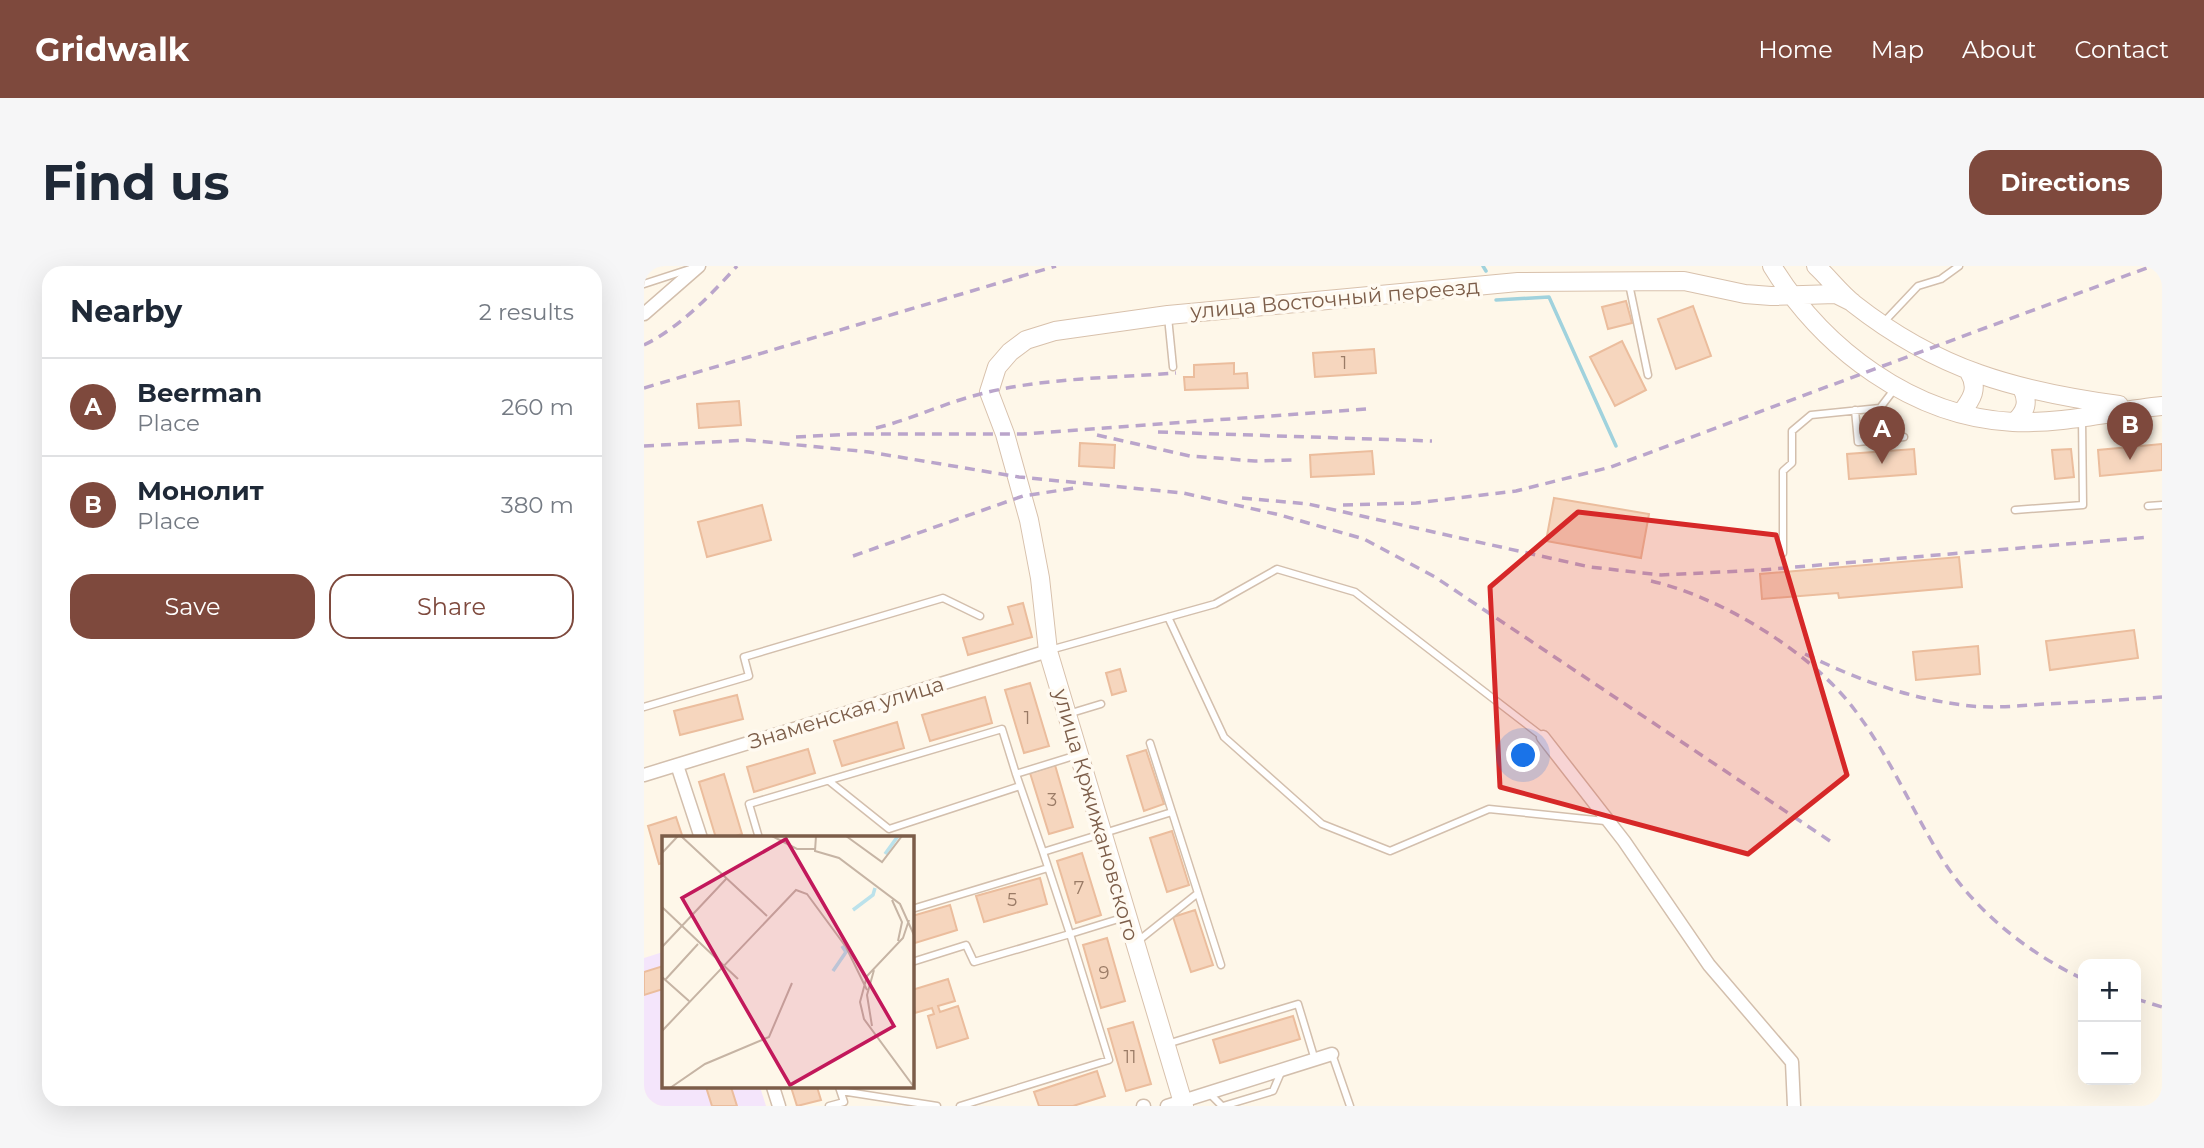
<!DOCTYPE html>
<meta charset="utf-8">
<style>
body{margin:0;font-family:Montserrat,sans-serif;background:#f6f6f7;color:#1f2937}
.controls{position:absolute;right:21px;bottom:21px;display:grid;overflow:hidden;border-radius:14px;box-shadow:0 7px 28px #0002}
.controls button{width:63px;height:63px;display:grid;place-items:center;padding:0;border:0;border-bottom:2px solid #e0e1e3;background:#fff;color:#1f2937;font:35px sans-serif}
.you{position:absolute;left:880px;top:490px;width:24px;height:24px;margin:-18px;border:5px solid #fff;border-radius:50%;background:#1a73e8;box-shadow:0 0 0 10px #1a73e833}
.badge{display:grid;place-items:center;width:46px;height:46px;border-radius:50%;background:#7e493d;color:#fff;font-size:23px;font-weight:700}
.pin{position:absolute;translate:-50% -58px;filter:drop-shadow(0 2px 4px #0008)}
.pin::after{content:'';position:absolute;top:37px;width:24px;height:21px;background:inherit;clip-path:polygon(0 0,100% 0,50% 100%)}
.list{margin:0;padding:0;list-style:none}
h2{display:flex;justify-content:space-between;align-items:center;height:91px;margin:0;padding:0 28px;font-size:30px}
h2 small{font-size:23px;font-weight:400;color:#747a83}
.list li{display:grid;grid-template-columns:46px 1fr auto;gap:21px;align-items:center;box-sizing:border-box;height:98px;padding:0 28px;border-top:2px solid #e0e1e3}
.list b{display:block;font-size:26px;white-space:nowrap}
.list p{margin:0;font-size:23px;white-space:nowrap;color:#747a83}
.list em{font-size:23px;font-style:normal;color:#747a83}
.actions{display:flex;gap:14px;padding:21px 28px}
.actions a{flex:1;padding:16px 0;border:2px solid #7e493d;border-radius:21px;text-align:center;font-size:24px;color:#7e493d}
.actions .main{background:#7e493d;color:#fff}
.map{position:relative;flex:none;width:1518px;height:840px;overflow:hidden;border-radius:21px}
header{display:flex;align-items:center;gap:42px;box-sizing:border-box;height:98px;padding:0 35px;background:#7e493d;color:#fff}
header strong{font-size:33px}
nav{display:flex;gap:38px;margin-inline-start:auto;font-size:24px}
.intro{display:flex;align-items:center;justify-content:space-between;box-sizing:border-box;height:168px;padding:0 42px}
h1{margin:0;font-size:49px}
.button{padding:18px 32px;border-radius:21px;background:#7e493d;color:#fff;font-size:24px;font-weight:700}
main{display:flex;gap:42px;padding:0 42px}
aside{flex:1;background:#fff;border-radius:21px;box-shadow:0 7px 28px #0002}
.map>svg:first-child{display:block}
.education{fill:#f4e5fb}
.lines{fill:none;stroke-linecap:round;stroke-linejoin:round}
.stream{stroke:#a0d2dd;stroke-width:3.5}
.building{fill:#f6d6be;stroke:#ebbd9d;stroke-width:2}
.lane-casing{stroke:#d3bfad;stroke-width:9}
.street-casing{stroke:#d3bfad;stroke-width:15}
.secondary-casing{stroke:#d8c1ac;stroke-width:20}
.lane{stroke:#fff;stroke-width:6}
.street{stroke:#fff;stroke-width:12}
.secondary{stroke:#fff;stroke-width:18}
.rail{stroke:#baa5cb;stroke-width:3.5;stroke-dasharray:10 7;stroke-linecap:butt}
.marked{fill:#d62828;fill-opacity:0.2;stroke:#d62828;stroke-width:5;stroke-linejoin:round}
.labels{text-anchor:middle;stroke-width:7;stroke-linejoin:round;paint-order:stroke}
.number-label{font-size:18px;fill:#9a7b66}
.street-label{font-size:21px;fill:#7c5d49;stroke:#fffaf1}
.inset-river{fill:none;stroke:#bbe2eb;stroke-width:3.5}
.inset-road{fill:none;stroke:#c6b4a4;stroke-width:2}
.view{fill:#c2185b;fill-opacity:0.15;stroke:#c2185b;stroke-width:3.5}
.inset-edge{fill:none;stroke:#7c5d49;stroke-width:3.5}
</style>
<header>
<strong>Gridwalk</strong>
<nav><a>Home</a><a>Map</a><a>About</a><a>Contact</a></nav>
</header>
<div class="intro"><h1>Find us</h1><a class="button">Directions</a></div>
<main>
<aside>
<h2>Nearby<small>2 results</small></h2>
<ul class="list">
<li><span class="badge">A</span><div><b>Beerman</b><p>Place</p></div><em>260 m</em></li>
<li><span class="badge">B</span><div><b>Монолит</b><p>Place</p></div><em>380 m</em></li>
</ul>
<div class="actions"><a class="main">Save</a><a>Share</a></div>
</aside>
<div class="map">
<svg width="1518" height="840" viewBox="0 0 1518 840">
<rect width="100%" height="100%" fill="#fef7e9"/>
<path class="education" d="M19,686V821H116L122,840H0V692Z"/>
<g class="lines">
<path class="stream" d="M839,0L842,5
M852,34L905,31L972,180"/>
</g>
<path class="building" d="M982,35L988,57L964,63L958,41Z
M1049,40L1067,90L1032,103L1014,53Z
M978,75L1002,124L971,140L946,91Z
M730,83L732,107L671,111L669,87Z
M590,97V108L603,107L604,122L541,124L540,111H550V99Z
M95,135L97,159L55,162L53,138Z
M436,177L471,179L470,202L435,200Z
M1518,178V204L1456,210L1454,184Z
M1270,183L1272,208L1205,213L1203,188Z
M1427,183L1430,211L1411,213L1408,184Z
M728,185L730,208L667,211L666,189Z
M910,232L1005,248L997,292L902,275Z
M118,239L127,274L63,291L54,256Z
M1315,291L1318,321L1195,332L1194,327L1118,333L1116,308Z
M379,337L388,371L324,389L319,372L369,358L364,341Z
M1490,364L1494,392L1406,404L1402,375Z
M1334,380L1336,408L1272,414L1269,386Z
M476,403L482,425L468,429L462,407Z
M386,417L405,480L380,487L361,424Z
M93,429L99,453L36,469L30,445Z
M341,431L348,457L286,475L278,449Z
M253,456L260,482L198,500L190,475Z
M164,483L171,507L110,526L103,501Z
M502,484L520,538L500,545L483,490Z
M411,499L429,561L405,568L386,507Z
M80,508L98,568L85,572H72L55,516Z
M32,551L39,572H19V597L15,598L4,560Z
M528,565L545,619L523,626L506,572Z
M438,587L457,649L432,657L413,595Z
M396,612L403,638L340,656L332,630Z
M306,639L313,664L268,678V650Z
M551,644L569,699L547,706L529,651Z
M463,672L481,735L457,742L439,679Z
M19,700V723L0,729V706Z
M304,713L311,735L294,740L296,746L314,740L324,772L293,782L284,750L290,748L288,742L271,747L268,724Z
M649,750L656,773L576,797L569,774Z
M489,756L507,818L482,825L464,763Z
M453,805L461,830L429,840H395L390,826Z
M62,821H87L93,840H68Z
M147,821H173L177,834L153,840Z"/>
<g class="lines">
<g class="lane-casing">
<path id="lane" d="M0,18L46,3
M985,18L1004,109
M524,51L529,101
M1239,57L1274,20L1297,13L1315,0
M1211,144L1214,176L1260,171
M1504,240L1518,239
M1371,244L1439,239L1438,153
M1139,287V205L1148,197V165L1167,149L1236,142L1252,121
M524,351L580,471L678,558L746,585L845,543L961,555
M406,384L571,338L633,303L711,326L899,471
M0,441L105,410L100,391L299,332L336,350
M424,448L457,438
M506,477L528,546
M372,508L399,586
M185,515L245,563L376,520
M115,572L105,538L358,463L372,508L433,489
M268,643L404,602
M494,675L554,627
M268,696L322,679L330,696L426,668L399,586L528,546L577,699
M523,778L654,738L671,794
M688,788L706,840
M197,825L293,840
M565,827L578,840
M185,840L200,836L195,821
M316,840L465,794L426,668L481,651
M579,840L629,825L638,804"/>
</g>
<g class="street-casing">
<path id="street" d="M0,48L55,0
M899,471L980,575L1065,699L1148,796L1150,840
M33,499L57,572
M0,509L404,385
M129,821L135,840
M499,840H500
M523,840L688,788"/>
</g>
<g class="secondary-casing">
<path id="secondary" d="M1128,0C1179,83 1269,151 1369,156C1419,158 1469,145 1518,140
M1172,0C1185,12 1196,27 1210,38C1294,104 1372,125 1475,139
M1317,147C1328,133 1335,122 1325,106
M1371,156C1382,145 1385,136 1378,122
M540,840L404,385L396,312L385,254L361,168L345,126L353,101L366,86L382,74L411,65L524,49L874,16L1040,15L1101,28L1127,30L1192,28L1208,36"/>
</g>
<use href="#lane" class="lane"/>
<use href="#street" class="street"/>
<use href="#secondary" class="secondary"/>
<path class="rail" d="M0,79C35,62 67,29 93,0
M0,122L412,0
M232,162C265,154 296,139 329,130C391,112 467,112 532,107
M514,166L788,175
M453,169L546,190L611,195L652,194
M152,171L208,168H379L722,143
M0,180L103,174L225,186L375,211L539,227L636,249L720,273L791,311L1189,577
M598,232L664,238L946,301L1017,309L1117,304L1506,271
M699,239L772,237L872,225L967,201L1508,0
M209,290L379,230L431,222
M1007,315C1077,331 1167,386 1210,443C1247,491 1269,548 1302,599C1335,648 1386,688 1439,713
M1161,388C1212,413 1263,432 1319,439C1345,443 1373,440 1400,438C1439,436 1479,434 1518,431
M1492,733L1518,741"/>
</g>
<path class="marked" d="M934,246L1132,269L1203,509L1104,588L856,521L846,321Z"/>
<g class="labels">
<g class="number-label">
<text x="700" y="103">1</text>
<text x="383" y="458">1</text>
<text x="408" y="540">3</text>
<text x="435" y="628">7</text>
<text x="368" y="640">5</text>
<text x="460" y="713">9</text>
<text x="486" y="797">11</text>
</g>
<g class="street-label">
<text transform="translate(691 33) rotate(-5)" y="7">улица Восточный переезд</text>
<text transform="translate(202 447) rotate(-17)" y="7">Знаменская улица</text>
<text transform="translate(452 549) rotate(74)" y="7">улица Кржижановского</text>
</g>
</g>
<g transform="translate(18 570)">
<rect width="252" height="252" fill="#fef7e9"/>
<path class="inset-river" d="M223,18L236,0M191,74L211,59L213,52M171,135L184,116L180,110"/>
<path class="inset-road" d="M19,0L105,80M110,0L135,13H153M154,0L153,15L177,22L238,68L252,99M184,0L220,26L240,0M0,17L16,0M230,64L240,86L236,105M0,71L76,143M247,84L241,102L205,140L198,166L202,183L252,251M0,111L65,42M0,141L27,165M3,144L36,108M210,190L205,159L212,134M0,195L134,54L145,58L184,111L205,154M8,252L43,228L107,201L130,147"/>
<path class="view" d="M124,3L232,190L128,249L20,62Z"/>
<rect width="252" height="252" class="inset-edge"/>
</g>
</svg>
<div class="controls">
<button>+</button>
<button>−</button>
</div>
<div class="you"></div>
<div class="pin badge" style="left:1238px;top:198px">A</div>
<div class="pin badge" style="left:1486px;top:194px">B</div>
</div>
</main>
